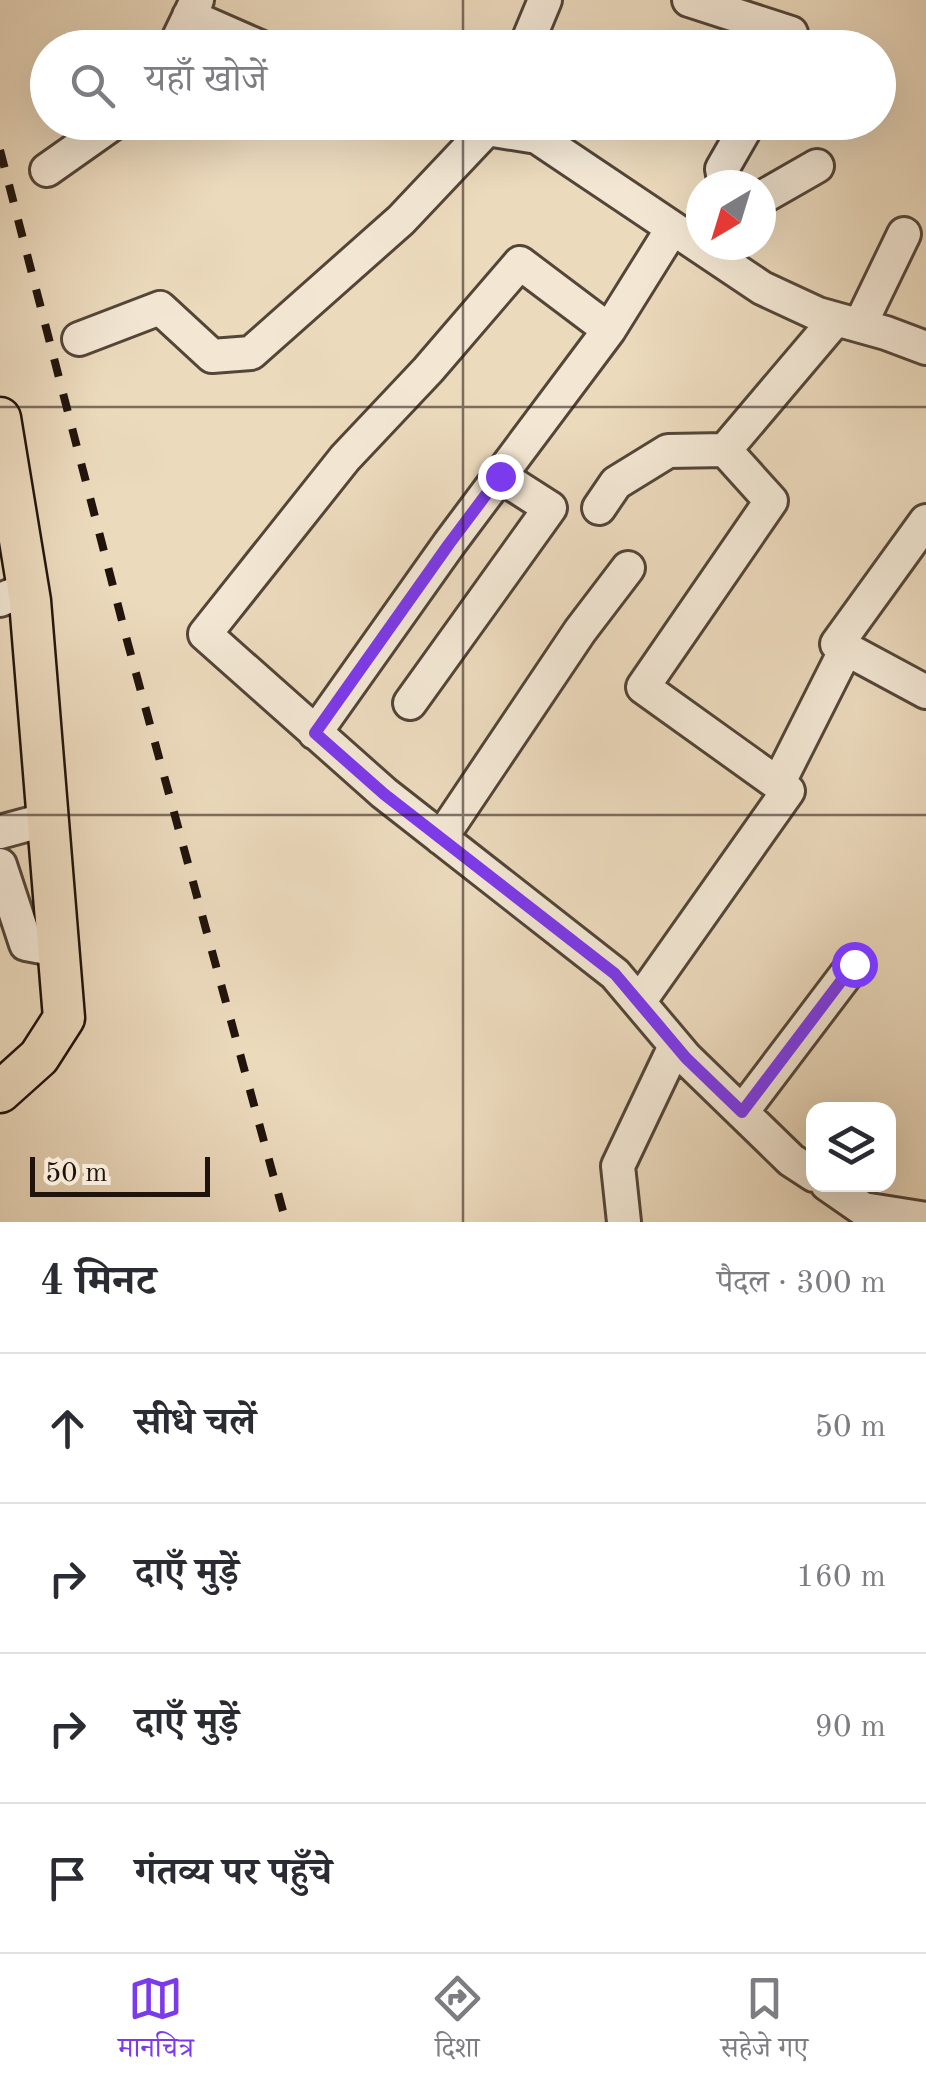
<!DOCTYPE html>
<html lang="hi">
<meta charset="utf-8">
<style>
body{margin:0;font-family:"Old Standard TT","Noto Serif Devanagari",serif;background:#f7f7f7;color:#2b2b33}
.controls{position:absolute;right:30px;bottom:30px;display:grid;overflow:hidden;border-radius:20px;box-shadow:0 10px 40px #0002}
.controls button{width:90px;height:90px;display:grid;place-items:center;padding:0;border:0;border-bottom:2px solid #e1e1e2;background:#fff;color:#2b2b33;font:50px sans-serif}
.compass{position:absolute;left:686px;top:170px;width:90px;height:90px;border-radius:50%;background:#fff;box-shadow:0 10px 40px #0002;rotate:218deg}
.scale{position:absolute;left:30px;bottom:25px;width:180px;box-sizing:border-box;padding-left:10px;border:5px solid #20130c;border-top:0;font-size:28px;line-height:35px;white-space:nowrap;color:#20130c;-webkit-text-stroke:8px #f3e7d4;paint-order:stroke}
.stop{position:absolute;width:30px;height:30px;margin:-22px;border:8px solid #7c3aed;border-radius:50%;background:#fff}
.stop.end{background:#7c3aed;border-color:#fff;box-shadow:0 2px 10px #0008}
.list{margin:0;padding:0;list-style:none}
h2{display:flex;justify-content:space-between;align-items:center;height:130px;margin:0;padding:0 40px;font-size:42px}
h2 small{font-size:32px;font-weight:400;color:#7c7c81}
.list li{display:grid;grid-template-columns:65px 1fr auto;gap:30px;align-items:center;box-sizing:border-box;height:150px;padding:0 40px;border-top:2px solid #e1e1e2}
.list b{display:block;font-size:38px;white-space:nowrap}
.list em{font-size:32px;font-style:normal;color:#7c7c81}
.icon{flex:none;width:55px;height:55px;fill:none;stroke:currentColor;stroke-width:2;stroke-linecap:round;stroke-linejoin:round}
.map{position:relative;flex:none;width:926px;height:1222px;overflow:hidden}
.search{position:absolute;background:#fff;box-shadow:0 10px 40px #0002;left:30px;right:30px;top:30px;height:110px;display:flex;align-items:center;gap:25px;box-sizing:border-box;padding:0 35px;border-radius:55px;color:#7c7c81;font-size:38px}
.sheet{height:730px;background:#fff}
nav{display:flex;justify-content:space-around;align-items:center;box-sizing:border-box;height:140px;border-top:2px solid #e1e1e2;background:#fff;font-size:28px;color:#7c7c81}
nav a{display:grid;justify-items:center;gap:5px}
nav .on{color:#7c3aed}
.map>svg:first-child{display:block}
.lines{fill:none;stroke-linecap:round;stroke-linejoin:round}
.minor-casing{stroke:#534538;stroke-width:38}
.major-casing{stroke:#20130c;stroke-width:45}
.minor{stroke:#f3e7d4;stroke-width:32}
.major{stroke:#ecdabd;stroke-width:40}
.rail{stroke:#20130c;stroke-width:8;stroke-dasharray:18 18;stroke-linecap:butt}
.route{stroke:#7c3aed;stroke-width:12}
.grid{fill:none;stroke:#20130c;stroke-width:2.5;stroke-opacity:0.55}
</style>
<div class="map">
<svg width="926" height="1222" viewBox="0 0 926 1222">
<rect width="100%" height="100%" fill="#ecdabd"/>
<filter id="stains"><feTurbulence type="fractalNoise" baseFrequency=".002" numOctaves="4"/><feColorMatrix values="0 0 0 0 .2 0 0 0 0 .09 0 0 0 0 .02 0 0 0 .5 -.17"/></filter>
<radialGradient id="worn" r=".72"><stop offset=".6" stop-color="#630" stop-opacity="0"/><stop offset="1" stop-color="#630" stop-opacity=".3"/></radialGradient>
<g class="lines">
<g class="minor-casing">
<path id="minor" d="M689,0L791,33L788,48
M189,16L262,48
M174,48L197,0
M525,48L545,0
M469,122L487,129L537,137L762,288L818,314L886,333L926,348
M47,170L115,122
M725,185L722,169L749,122
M761,198L817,166
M860,325L904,234
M609,330L520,263L428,370L345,458L205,634L384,793L615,974L686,1058L791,1160L814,1175
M79,339L160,308L212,356L251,353L401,220L487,129L490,122
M599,508L616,483L668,451L725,450L836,319
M926,521L837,644L926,692
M0,600L27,589
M410,703L550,508L500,476
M315,733L449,544L609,330L672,229
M778,784L846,649
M0,832L48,819
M441,838L580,631L628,568
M0,865L26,944L58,950
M639,1002L788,791L643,687L771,501L725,450
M742,1112L854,964
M827,1184L863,1209L926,1219
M624,1222L618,1166L675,1046"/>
</g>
<g class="major-casing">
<path id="major" d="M0,418L30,601L64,1018L39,1057L0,1092"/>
</g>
<use href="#minor" class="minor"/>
<use href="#major" class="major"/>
<path class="rail" d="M0,150L128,644L286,1222"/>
</g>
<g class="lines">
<path class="route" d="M500,476L449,544L315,733L384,794L615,974L686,1058L742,1112L854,964"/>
</g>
<path class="grid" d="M463,0V48M463,122V1222M0,407H926M0,815H926"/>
<rect width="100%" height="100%" filter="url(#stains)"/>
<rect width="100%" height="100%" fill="url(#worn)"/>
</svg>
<div class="controls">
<button><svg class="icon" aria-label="layers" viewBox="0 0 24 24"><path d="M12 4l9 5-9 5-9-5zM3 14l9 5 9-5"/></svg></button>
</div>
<svg class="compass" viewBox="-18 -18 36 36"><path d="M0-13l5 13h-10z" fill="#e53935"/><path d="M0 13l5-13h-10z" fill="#7c7c81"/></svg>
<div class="scale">50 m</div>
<div class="stop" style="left:854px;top:964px"></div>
<div class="stop end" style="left:500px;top:476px"></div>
<div class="search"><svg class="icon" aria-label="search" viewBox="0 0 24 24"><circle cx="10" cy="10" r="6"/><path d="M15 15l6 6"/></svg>यहाँ खोजें</div>
</div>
<section class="sheet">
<h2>4 मिनट<small>पैदल · 300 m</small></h2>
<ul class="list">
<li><svg class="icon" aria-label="ahead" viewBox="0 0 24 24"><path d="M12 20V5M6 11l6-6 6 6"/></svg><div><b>सीधे चलें</b></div><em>50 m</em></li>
<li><svg class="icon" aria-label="right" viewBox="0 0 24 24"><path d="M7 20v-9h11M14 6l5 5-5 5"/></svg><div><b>दाएँ मुड़ें</b></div><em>160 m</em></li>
<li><svg class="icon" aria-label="right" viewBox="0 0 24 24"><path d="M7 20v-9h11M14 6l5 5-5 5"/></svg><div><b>दाएँ मुड़ें</b></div><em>90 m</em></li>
<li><svg class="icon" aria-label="arrive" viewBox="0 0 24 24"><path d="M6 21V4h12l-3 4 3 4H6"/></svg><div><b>गंतव्य पर पहुँचे</b></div></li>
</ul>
</section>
<nav>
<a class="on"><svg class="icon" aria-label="map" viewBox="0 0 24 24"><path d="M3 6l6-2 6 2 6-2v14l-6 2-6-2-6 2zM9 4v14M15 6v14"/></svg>मानचित्र</a>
<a><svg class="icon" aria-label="directions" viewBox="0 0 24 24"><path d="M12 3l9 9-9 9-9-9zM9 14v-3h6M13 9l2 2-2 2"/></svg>दिशा</a>
<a><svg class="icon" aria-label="saved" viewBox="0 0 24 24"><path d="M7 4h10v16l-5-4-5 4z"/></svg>सहेजे गए</a>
</nav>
